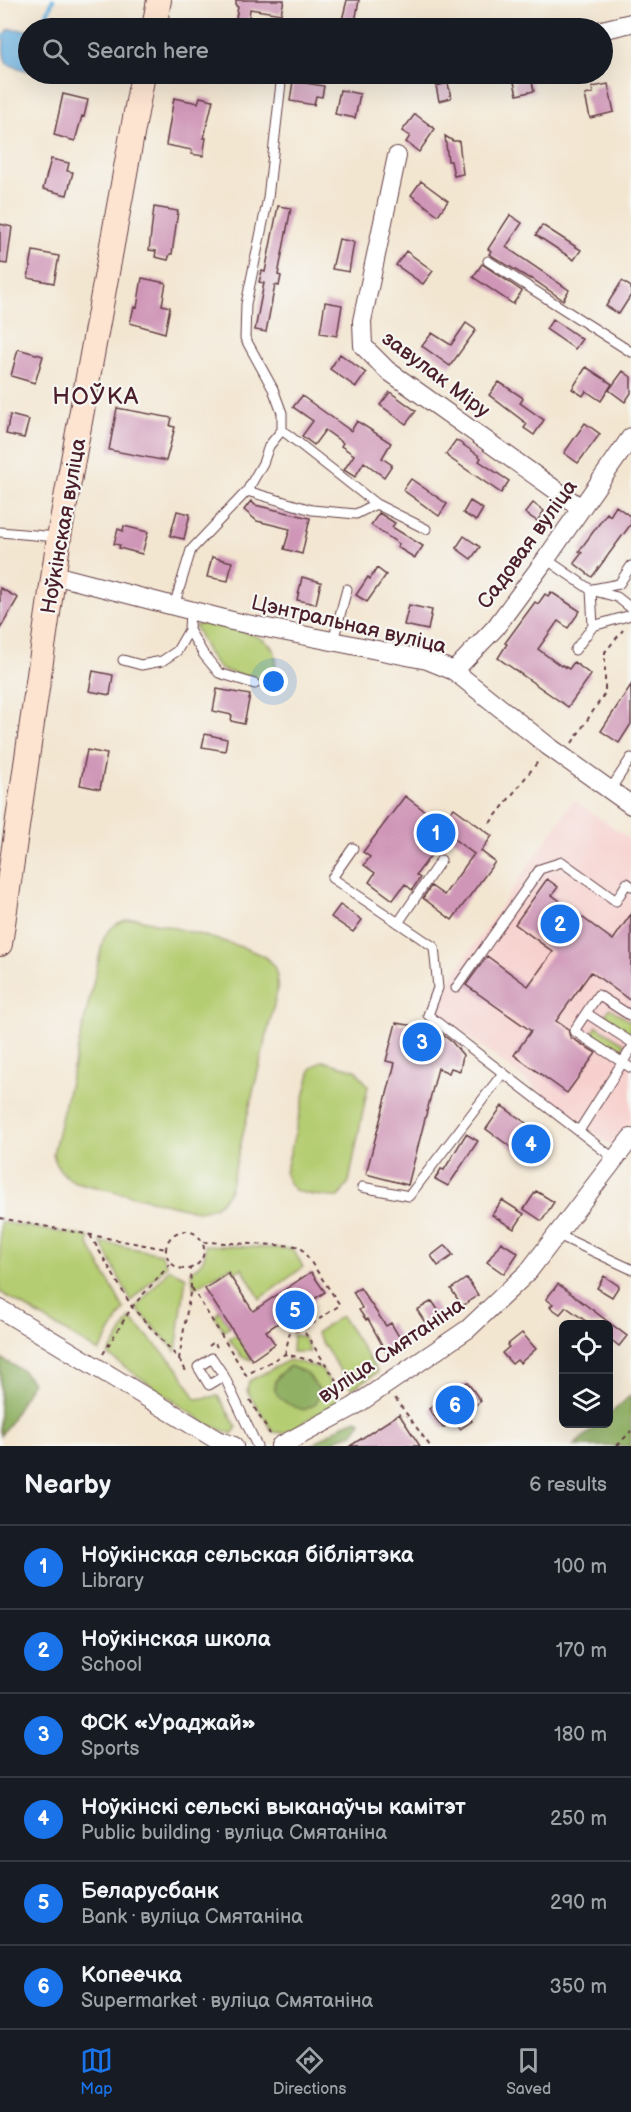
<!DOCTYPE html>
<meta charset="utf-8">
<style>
body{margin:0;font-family:"Balsamiq Sans",sans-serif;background:#20242c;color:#f1f3f6}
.controls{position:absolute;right:18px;bottom:18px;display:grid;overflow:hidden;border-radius:9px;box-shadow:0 6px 24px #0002}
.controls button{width:54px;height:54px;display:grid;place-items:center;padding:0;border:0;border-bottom:2px solid #363941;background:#171b24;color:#f1f3f6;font:30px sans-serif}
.you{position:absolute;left:274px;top:682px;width:21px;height:21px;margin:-15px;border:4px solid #fff;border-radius:50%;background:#1a73e8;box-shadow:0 0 0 9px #1a73e833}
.badge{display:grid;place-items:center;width:39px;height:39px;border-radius:50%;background:#1a73e8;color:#fff;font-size:20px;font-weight:700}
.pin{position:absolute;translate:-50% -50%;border:3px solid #fff;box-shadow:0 2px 6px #0006}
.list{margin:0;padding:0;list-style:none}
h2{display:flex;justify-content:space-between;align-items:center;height:78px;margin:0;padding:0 24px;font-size:26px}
h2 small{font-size:20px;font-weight:400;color:#9ea1a6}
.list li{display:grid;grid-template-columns:39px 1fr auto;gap:18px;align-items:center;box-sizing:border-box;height:84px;padding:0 24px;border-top:2px solid #363941}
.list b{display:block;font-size:22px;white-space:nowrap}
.list p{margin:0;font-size:20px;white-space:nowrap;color:#9ea1a6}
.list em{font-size:20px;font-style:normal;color:#9ea1a6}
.icon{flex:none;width:33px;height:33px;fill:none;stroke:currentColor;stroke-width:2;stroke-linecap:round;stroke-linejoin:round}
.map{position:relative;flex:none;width:631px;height:1446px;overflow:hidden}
.search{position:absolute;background:#171b24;box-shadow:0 6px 24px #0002;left:18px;right:18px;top:18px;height:66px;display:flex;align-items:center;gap:15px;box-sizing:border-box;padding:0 21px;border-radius:33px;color:#9ea1a6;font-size:22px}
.sheet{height:582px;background:#171b24}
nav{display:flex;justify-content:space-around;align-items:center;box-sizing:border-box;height:84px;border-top:2px solid #363941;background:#171b24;font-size:16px;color:#9ea1a6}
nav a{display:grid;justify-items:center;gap:3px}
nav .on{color:#1a73e8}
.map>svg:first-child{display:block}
.built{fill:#f7d0cd}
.green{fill:#b5cd72;stroke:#80764e;stroke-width:1.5}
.forest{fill:#90b064;stroke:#6d6848;stroke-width:1.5}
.water{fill:#69b2e1;stroke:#5a6886;stroke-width:1.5}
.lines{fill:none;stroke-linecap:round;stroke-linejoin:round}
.stream{stroke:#69b2e1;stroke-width:4.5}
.building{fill:#cf96b7}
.lane-casing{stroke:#633d44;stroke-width:11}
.street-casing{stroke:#633d44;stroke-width:20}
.secondary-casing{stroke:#633d44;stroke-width:26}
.path{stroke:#633d44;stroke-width:2;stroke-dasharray:4.5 4.5;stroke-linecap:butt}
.lane{stroke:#fff;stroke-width:9}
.street{stroke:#fff;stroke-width:18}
.secondary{stroke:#fde4d1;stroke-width:24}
.labels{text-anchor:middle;stroke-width:4.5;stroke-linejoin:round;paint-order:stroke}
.street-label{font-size:21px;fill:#4a1f2b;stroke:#f6f6f2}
.quarter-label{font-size:24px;letter-spacing:1.5px;fill:#4a1f2b;stroke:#f6f6f2}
</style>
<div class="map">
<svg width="631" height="1446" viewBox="0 0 631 1446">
<rect width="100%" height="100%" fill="#f6f6f2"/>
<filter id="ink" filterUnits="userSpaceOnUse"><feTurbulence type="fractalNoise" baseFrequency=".0167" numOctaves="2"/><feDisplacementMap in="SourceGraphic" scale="12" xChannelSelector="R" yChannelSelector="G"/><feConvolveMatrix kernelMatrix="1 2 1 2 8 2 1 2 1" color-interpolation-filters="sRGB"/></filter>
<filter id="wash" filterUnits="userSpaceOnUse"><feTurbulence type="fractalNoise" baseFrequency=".008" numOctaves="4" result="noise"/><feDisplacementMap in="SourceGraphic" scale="24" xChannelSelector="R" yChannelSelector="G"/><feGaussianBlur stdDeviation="1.35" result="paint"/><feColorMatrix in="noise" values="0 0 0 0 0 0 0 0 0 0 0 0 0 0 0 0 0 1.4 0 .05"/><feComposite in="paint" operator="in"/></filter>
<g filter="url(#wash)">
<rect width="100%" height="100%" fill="#f3e6d1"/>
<path class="built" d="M574,800L631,840V1121L613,1147L431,1008Z"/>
<path class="green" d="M204,623C237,631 298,634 268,684L220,669L208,653L195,626Z
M136,918C160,925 256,946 270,961C278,969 278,981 277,992L230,1189C222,1204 213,1210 197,1211L75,1182C62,1175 57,1168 53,1154L104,937C113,924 121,920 136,918Z
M610,1008L631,1022V1037L603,1018Z
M597,1026L625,1044L618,1055L590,1036Z
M322,1061L356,1070L368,1086L349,1182L339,1197C331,1198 302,1194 295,1190C289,1186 287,1179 285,1173L311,1069Z
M0,1222L89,1237L88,1243L124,1309L99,1352L0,1292Z
M101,1242L161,1254L167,1265L131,1301Z
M205,1245L293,1249L303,1267L260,1299L242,1268L236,1272L231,1267L194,1288L191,1271C201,1265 207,1257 205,1245Z
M169,1269L186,1277L176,1351L136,1308Z
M219,1310L230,1327L224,1331L215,1317Z
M341,1316L378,1372L352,1389L316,1333Z
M130,1318L177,1367L196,1399L218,1396L237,1427L232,1434L207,1424L108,1355Z
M236,1334L252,1360L242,1357L229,1339Z
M293,1335L303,1337L310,1352H292Z
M289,1360L321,1368L341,1400L286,1433L273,1432L247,1391L249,1381Z"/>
<path class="forest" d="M0,1358L22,1370L32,1382L9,1424L0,1436Z
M290,1366L307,1373L320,1391L316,1404L304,1410C278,1403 260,1385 290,1366Z
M631,1395V1446H573L599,1424H608L609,1415Z
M356,1419L361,1422L352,1434L337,1439L331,1446H311L344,1424Z"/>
<path class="water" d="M9,29L28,30V71L7,64C2,53 2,38 9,29Z"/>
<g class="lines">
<path class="stream" d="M41,28L53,0
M0,39L4,36"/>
</g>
<g id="blocks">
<path class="building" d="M236,0H284L281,14L250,9L248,26L235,24L238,7L236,6Z
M347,0H359L354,28H340Z
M531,77L534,91L517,95L514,82Z
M293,81L324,86L322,97L316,96L314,105L290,101Z
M448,83L451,98L439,101L436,86Z
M608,84L614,112L590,118L585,95L593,93L592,87Z
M340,90L360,94L355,118L335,114Z
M63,94L88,100L84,117L82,116L75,141L54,135Z
M200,97L213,100L204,138H206L203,156L191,154L192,150L166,145L174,98L198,103Z
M415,114L435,129L419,152L406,142L410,136L402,131Z
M445,136L453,141H459L463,174L454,176L451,161H448Z
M51,159L69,163L67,171L73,172L67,195L43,189Z
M421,181L448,201L438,215L411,195Z
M278,206L291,208L278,275L281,276L279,286L275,285L266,332L255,330L264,283L259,282L262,271L265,272Z
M154,207L178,211L172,254H170L168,260L155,257L156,251L149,250Z
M510,215L522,223L506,247L569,290L563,300L531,278L530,279L489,254L491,251L488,249Z
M0,224L12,227L7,264L0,263Z
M542,225L581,250L574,260L536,235Z
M339,239L354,242L349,272L332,269Z
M33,251L59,256L54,283L28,278Z
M406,251L433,271L423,284L396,265Z
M482,264L522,291L513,304L473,277Z
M142,278L166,283L162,305L170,307L165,333L130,323L134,307L137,308Z
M622,281L631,287V295L619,314L606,306Z
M325,302L342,305L337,336L320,333Z
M553,319L582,339L575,349L546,329Z
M466,323L476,330L450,366L422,346L432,333L451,345Z
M18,349L43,356L35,383L11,376Z
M340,354L366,373L356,387L330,369Z
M586,367L612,384L601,401L586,391L583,396L572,389Z
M623,371L631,377V393L625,402L609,390Z
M499,382L522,397L523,399L520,403L544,420L534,435L524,428L527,424L489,395Z
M390,392L416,411L406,424L380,405Z
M302,396L351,431L357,421L391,443L382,458L392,465L384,477L364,462L355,477L344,470L354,455L341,446L343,443L325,430L314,445L302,436L313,421L293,407Z
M117,408L172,418L170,426L175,427L166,461L109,450Z
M10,415L29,420L24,438L6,434Z
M585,423L600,434L578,463L564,453Z
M456,440L478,455L481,458L479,461L509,481L501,493L448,457L446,454Z
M411,479L447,504L439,516L403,490Z
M251,501L255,505L310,518L302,554L284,549L290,529L257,521L244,510Z
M470,501L483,509L476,521L463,513Z
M533,503L544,511L537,521L525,513Z
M616,506L631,517V524L592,577L574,563L582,553L579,551L607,513L610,516Z
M177,511L190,514L184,539L170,536Z
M379,513L395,523L392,527L423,546L415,558L397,547L399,544L371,525Z
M124,526L148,532L142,554L119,548L120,545L114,544L118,529L123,531Z
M464,536L480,547L471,559L456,548Z
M212,557L232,562L228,581L207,577Z
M377,568L386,575L367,602L356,595L368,577L370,579Z
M302,577L321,582L316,604L297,600Z
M0,588L18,598L0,629Z
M551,592L580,611L568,628L558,621L538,649L561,666L562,665L569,669L574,662L591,675L568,707L498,658L507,644L505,643L535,602L538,604L545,594L548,596Z
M409,605L432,610L428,630L404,625Z
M93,671L113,675L110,695L89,691Z
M631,685V724L619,743L601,731Z
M217,689L250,695L244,724L231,721L232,715L213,711Z
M205,734L227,739L225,751L202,747Z
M87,750L107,754L100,789L80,785Z
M405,796L442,824L454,808L492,836L481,851L495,862L452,920L423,898L431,886L444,895L474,854L447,834L416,875L420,878L412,890L405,884L393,900L369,882L375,873L364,865L370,857L363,852Z
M547,879L558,887L552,895L613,940L631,914V1001L591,972L556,1021L568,1029L570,1037L596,1053L567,1093L514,1055L531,1031L466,985L487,956L528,986L553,952L515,924Z
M340,905L362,920L353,932L331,917Z
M396,1023L435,1029L452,1042L463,1055L460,1071L451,1068L449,1073L438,1068L408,1185L366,1174L395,1063L386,1061Z
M502,1106L544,1136L527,1159L486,1129Z
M466,1134L478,1141L448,1186L435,1179L441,1169L444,1170Z
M536,1191L554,1202L542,1221L524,1209Z
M502,1200L524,1214L514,1229L492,1215Z
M501,1242L518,1253L504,1274L487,1262Z
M445,1245L453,1255L438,1266L431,1256Z
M311,1272L325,1292L266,1331L275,1344L252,1360L205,1289L228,1273L253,1311Z
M604,1276L619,1286L612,1297L597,1288Z
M467,1278L478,1295L462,1306L451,1289Z
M558,1284L627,1336L619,1346L609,1338V1324H590L566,1307L560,1314L550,1307L553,1304L546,1299Z
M360,1288L386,1326L391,1323L404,1345L387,1354L368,1319L366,1320L359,1310L362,1308L353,1292Z
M432,1301L445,1320L430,1330L417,1310Z
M522,1333L536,1349L520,1363L517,1360L512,1364L502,1353L509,1347L507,1345Z
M467,1382L481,1401L466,1412L472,1421L460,1429L454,1420L443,1428L429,1409Z
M399,1414L420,1446H350Z"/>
</g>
</g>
<g filter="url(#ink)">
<use href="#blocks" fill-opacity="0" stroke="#633d44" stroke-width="1.5"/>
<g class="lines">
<g class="lane-casing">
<path id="lane" d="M282,74L268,198L246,304L245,338L273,389L282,413V430L376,504
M488,261L631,352
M247,491L312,510L356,514L376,504L426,529
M0,532L57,537
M546,559L591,590L617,597L631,608
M593,589L619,584L631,566
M174,606L191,550L247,491L263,463L269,446L282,430
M593,626L631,615
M189,630L204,655L219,673L255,684
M333,641L347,589
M575,650L593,626L591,590
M123,660L141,665L162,661L177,651L189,630L190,610
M610,790L631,758
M353,848L332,878L434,947L438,988L428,1015L616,1160
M398,923L441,860
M456,988L540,869L562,862L616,901L627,883L631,886
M586,1013L631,1042
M631,1016L598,995L574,1031L631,1068
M579,1131L631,1049
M362,1187L409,1196L503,1073
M558,1235L631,1269
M224,1376L209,1385L198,1367L212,1358L224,1376L257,1446"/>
</g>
<g class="street-casing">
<path id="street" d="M602,30L631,23
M397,156L362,321L363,346L387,370L581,508
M54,575L232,621L427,660L454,671L548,746L631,805
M454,671L495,628L546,559L631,437
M0,1309L217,1440L234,1446
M280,1446L353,1407L468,1329L528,1272L631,1138"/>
</g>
<g class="secondary-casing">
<path id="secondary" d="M154,28L159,0
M0,944L59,537L143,74"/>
</g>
<path class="path" d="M572,743L605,693V652L623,630
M490,823L540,759
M0,1218L166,1249
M166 1250a19 19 0 1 1 38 0a19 19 0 1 1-38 0Z
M90,1235L132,1307L179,1359L191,1287L190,1269
M203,1242L300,1246L340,1305L303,1330L344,1392
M192,1288L246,1375L285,1354L326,1364
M209,1346L214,1342L217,1347
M103,1354L132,1307L171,1263
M285,1354L290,1332L303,1330
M179,1359L186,1371
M395,1398L430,1446
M250,1400L270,1434
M617,1446L631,1431"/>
<use href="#lane" class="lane"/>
<use href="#street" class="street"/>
<use href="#secondary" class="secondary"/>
</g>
</g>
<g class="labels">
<g class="street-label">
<text transform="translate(436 374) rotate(37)" y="7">завулак Міру</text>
<text transform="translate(63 526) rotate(-80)" y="7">Ноўкінская вуліца</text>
<text transform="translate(527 544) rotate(-54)" y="7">Садовая вуліца</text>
<text transform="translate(349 624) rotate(13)" y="7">Цэнтральная вуліца</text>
<text transform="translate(391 1350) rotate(-34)" y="7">вуліца Смятаніна</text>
</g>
<g class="quarter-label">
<text x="96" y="404">НОЎКА</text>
</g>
</g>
</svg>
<div class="controls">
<button><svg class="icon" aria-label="locate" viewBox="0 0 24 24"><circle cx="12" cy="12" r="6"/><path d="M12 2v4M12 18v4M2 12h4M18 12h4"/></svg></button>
<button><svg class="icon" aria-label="layers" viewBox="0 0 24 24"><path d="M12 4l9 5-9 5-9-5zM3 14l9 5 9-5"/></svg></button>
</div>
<div class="you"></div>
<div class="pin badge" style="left:436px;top:833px">1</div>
<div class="pin badge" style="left:560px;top:924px">2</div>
<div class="pin badge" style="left:422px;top:1042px">3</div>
<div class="pin badge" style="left:531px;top:1144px">4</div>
<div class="pin badge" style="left:295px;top:1310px">5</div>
<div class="pin badge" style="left:455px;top:1405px">6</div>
<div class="search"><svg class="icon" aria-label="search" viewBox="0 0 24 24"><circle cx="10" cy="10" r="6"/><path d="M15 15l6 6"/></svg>Search here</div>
</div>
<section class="sheet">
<h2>Nearby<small>6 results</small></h2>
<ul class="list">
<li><span class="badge">1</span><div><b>Ноўкінская сельская бібліятэка</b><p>Library</p></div><em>100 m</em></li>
<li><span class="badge">2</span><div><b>Ноўкінская школа</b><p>School</p></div><em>170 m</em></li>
<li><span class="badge">3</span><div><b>ФСК «Ураджай»</b><p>Sports</p></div><em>180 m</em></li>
<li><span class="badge">4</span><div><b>Ноўкінскі сельскі выканаўчы камітэт</b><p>Public building · вуліца Смятаніна</p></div><em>250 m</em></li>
<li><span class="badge">5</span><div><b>Беларусбанк</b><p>Bank · вуліца Смятаніна</p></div><em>290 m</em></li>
<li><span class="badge">6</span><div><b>Копеечка</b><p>Supermarket · вуліца Смятаніна</p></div><em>350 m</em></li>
</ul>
</section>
<nav>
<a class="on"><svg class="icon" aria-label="map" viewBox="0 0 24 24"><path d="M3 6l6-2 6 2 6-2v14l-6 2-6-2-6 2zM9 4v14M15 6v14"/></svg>Map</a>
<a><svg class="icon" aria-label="directions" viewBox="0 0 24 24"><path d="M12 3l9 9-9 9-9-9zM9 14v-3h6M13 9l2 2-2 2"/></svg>Directions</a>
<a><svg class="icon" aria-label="saved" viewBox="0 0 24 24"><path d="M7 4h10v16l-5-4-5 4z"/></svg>Saved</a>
</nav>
